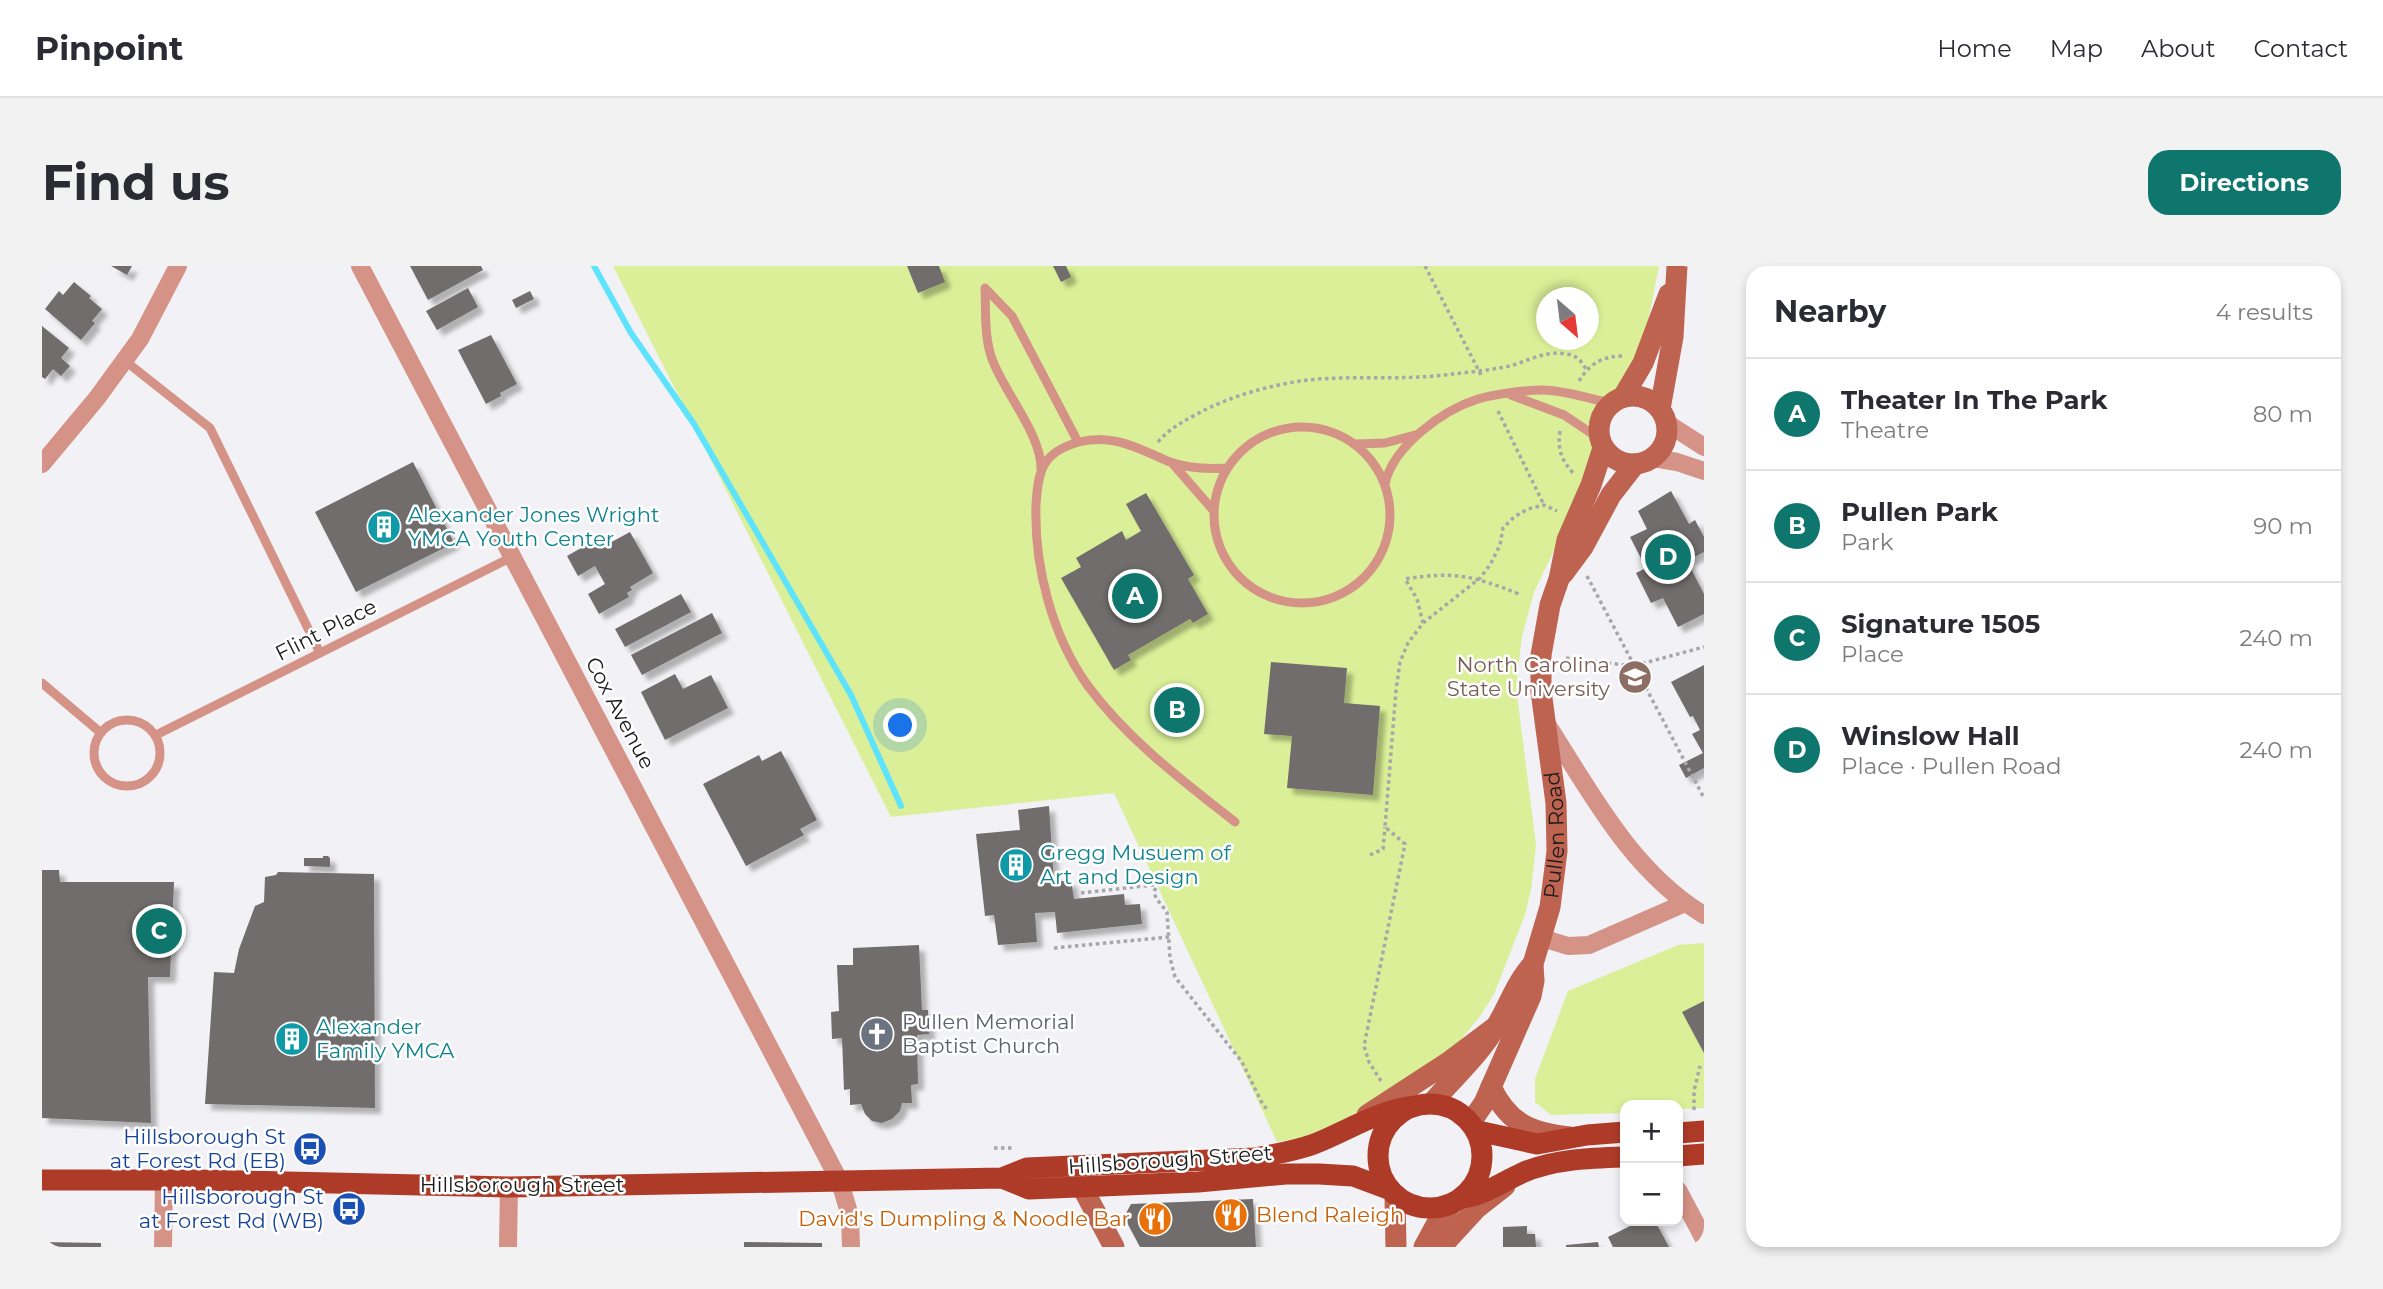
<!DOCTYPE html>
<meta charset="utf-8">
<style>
body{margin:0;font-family:Montserrat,sans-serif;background:#f2f2f3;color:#2b2b33}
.controls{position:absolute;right:21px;bottom:21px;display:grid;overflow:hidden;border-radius:14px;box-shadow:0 4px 10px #0003}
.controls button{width:63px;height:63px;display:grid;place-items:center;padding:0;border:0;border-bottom:2px solid #e1e1e2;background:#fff;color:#2b2b33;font:35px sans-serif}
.compass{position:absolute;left:1494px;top:21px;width:63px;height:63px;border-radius:50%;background:#fff;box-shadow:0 4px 10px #0003;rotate:152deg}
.you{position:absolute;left:859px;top:460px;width:24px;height:24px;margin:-18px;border:5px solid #fff;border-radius:50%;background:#1a73e8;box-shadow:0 0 0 10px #1a73e833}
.badge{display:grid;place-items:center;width:46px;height:46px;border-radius:50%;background:#0f766e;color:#fff;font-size:23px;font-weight:700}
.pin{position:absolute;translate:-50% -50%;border:4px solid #fff;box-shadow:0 2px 7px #0006}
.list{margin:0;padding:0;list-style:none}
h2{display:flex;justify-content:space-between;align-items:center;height:91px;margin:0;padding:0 28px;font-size:30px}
h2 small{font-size:23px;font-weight:400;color:#7c7c81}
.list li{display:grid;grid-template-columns:46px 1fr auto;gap:21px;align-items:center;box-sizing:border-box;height:112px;padding:0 28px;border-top:2px solid #e1e1e2}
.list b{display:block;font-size:26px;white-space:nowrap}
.list p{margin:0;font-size:23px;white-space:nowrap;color:#7c7c81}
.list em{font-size:23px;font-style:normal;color:#7c7c81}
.map{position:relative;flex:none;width:1662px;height:981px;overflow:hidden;border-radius:21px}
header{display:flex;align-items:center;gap:42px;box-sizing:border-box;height:98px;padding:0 35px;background:#fff;border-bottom:2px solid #e1e1e2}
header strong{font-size:33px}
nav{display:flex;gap:38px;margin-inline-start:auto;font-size:24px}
.intro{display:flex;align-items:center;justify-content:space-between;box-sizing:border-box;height:168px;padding:0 42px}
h1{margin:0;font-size:49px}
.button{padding:18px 32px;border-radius:21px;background:#0f766e;color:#fff;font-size:24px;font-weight:700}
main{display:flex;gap:42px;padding:0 42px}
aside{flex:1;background:#fff;border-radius:21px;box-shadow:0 4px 10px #0003}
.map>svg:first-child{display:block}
.green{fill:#daef97;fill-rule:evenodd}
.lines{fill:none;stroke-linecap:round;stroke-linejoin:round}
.stream{stroke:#5ee3fc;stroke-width:6}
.building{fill:#716d6c;filter:url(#shadow)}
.path{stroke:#a7a6a9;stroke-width:3.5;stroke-dasharray:3.5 3.5;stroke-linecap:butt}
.lane{stroke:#d49386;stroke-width:9}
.street{stroke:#d49386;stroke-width:18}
.secondary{stroke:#bf6351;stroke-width:21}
.primary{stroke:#ae3b28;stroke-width:21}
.labels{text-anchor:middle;stroke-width:5;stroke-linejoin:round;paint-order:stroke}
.culture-label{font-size:21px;fill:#0d838f;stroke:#fff;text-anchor:start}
.street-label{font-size:21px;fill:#1b1b1c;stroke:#fff}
.education-label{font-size:21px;fill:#785e54;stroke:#fff;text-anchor:end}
.worship-label{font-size:21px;fill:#5b616d;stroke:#fff;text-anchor:start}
.transit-label{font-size:21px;fill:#164399;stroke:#fff;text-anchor:end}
.food-label{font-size:21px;fill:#c56008;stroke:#fff;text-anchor:start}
</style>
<header>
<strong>Pinpoint</strong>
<nav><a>Home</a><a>Map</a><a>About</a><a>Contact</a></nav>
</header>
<div class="intro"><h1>Find us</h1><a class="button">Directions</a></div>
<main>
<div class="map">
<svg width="1662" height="981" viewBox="0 0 1662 981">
<defs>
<filter id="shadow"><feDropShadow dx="6" dy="6" stdDeviation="2" flood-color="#0004"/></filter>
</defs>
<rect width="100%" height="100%" fill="#f2f1f5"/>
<path class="green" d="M571,0H1617L1604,66L1591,107L1577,121L1541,224L1492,326L1480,370L1474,421L1494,579L1489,623L1483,649L1452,728L1439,749L1413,781L1306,852L1262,871L1235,876L1072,527L849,551ZM1504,32H1546V74H1504Z
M1662,677V842L1636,843V839H1583V847L1509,849L1493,836V813L1526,725L1636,679Z"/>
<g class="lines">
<path class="stream" d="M552,0L589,67L652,158L809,429L859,540"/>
</g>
<path class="building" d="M69,0H90L85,9Z
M368,0H439L441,4L386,34Z
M865,0H897L903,16L876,27Z
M1011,0H1024L1029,11L1019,16Z
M32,16L49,30L47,32L60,43L50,55L53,57L39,74L3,43L17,25L21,29Z
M426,22L436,41L395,64L384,45Z
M488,25L492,33L474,42L470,34Z
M0,60L27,82L19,92L28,100L19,110L11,103L3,113L0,111Z
M449,69L475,118L458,127L459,130L444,138L416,84Z
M371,196L412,277L314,326L273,246Z
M1629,225L1647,258L1653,254L1662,271V286L1645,295L1662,328V348L1636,361L1621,332L1609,337L1594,307L1604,302L1588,271L1605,263L1596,245Z
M1104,227L1152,309L1146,313L1166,348L1151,357L1148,353L1086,389L1089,394L1072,404L1019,312L1039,301L1034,292L1080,265L1084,274L1099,265L1084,238Z
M588,266L611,307L588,321L590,324L585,327L587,331L557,348L546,328L563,318L553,300L536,310L525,290L555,273L557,277L562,275L564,279Z
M639,328L649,346L583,381L573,363Z
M670,347L680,367L600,409L589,389Z
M1229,396L1305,402L1302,437L1338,440L1331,529L1245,522L1250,470L1222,468Z
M1662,399V502L1644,512L1637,499L1661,487L1650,468L1658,464L1651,450L1648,451L1629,416Z
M633,408L641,423L669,409L686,442L623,474L599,426Z
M739,485L775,554L758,563L762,569L704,600L661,518L717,489L720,495Z
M1007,540L1012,616L1029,614L1032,633L1082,628L1083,639L1098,638L1100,658L1015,667L1013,646L993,647L995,676L956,679L952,649L943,650L934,568L978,564L976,544Z
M281,590H286L288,592V601L262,600V592H281Z
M0,604H17L18,616H132L128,711H106L109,857L0,852Z
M236,606L332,608L333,842L163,838L172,706L192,707L197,683L213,640L222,636L223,611L234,609Z
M877,679L880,744H886L887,768L875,769L876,818L869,819L870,837H860L858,845L850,853L840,857L830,855L823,848L819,838L808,839V823L802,824L800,772L790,773L789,746L797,745L795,699H811V682Z
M1662,735V787L1640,746Z
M1211,933L1214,981H1098L1082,951L1089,938Z
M1598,955H1613L1627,981H1571L1566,971Z
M1485,960V968H1493L1494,981H1461V961Z
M0,976L59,977V981H0Z
M702,976L780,977V981H702Z
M1556,976L1557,981H1524V979Z"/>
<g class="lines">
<path class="path" d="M1383,0L1440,111
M1537,115C1548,97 1561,90 1582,90
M1456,145L1502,239
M1518,165C1515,184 1520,195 1532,208
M1116,176C1127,163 1140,156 1155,148C1188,130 1228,119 1266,114C1314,109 1362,115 1410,108C1429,106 1449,104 1468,100C1486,95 1504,84 1524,88C1535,89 1539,95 1544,103
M1545,310L1662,532
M1381,357L1375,333L1363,313C1412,305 1432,310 1477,328
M1524,392L1591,400L1662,381
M1328,589L1341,583L1343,561
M1039,627L1111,619L1114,621L1112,626L1114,632L1125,646L1128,692L1133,711L1200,796L1221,839L1225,843
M1012,682L1127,671
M1339,815L1327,796L1322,780L1363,578L1343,561L1354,424L1358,396L1366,377L1381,357L1438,312L1448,299L1458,279L1461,262L1472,251L1486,243L1502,239L1515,245
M1652,844V825L1658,800
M134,876H147
M952,882H970"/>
<path class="lane" d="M82,94L168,162L278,387
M1469,129L1522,149L1558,173
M1172 249a88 88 0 1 1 176 0a88 88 0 1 1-176 0Z
M1314,178L1343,177L1373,169
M1131,198L1171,244
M999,202C999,168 962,126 950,93C942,71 944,45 943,22L970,50L1036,176
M1185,202C1166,203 1146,203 1128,196C1097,183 1072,167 1037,176C1000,186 996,205 994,239C992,300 1010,370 1046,420C1086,474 1141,515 1193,556
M1343,218C1351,180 1401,144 1436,133C1453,128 1483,124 1500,124C1523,124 1547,133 1570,137
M0,417L59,467
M52 487a33 33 0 1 1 66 0a33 33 0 1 1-66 0Z
M114,469L470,291"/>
<path class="street" d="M318,0L798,916L808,950L809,981
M1623,153L1628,159L1662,181
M1611,192L1635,196L1662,205
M0,198L55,132L98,73L136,0
M1503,455C1548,525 1589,605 1662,649
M1500,672L1526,680L1547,679L1643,637
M1636,924L1662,973
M121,981L122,915
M466,981L467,921"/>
<g class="secondary">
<circle cx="1591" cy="164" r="34"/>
<path d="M1581,131L1601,97L1627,28"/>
<path d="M1618,143L1631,71L1635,0"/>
<path d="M1521,308L1541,281L1569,229L1593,198"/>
<path d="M1449,821C1467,858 1489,867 1528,871"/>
<path d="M1390,837C1410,813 1433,794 1450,767C1465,745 1473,717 1491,698"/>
<path d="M1325,849L1408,795L1456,759"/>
<path id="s1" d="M1429,856L1442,837L1489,730L1492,715L1491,698L1508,641L1515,585L1514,537L1499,425V389L1508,339L1517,313L1525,274L1549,219L1561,182"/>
<path d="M1040,921L1072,981"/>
<path d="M1353,931L1354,981"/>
<path d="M1382,981L1395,957L1409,939"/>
<path d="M1399,981L1435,942L1463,920"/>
</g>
<path class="primary" d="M1336 890a52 52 0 1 1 104 0a52 52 0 1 1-104 0Z
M1436,865L1495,878L1545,869L1583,866
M1636,867L1662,865
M1636,890L1662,888
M960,912L987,923L1156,916L1244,908H1277L1311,910L1346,923
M0,914H153L467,921L960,912L985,902L1213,892C1233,888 1253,885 1272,878C1308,864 1335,844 1374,840
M1420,932C1443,929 1460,916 1480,907C1512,893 1550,892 1583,891"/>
</g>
<defs>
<g id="building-disc" transform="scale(1.75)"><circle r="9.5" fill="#0f9aa8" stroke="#fff"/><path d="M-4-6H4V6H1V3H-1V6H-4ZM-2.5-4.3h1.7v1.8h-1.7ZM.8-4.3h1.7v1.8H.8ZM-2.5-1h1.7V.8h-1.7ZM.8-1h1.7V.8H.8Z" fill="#fff"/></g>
<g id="university-disc" transform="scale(1.75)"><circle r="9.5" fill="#8d6e63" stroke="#fff"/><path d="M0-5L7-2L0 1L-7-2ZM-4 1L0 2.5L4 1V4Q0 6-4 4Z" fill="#fff"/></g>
<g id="church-disc" transform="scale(1.75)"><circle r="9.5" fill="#6b7280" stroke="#fff"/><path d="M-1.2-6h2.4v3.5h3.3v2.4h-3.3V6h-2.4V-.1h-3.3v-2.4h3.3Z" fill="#fff"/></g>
<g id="bus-disc" transform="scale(1.75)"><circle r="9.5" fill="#1a4fb4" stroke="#fff"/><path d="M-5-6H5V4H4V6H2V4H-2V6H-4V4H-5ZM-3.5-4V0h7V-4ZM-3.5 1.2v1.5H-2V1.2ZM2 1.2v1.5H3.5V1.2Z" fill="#fff"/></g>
<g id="restaurant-disc" transform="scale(1.75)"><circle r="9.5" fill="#e8710a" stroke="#fff"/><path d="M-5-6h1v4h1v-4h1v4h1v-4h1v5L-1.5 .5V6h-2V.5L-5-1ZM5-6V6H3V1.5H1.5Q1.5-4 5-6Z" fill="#fff"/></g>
</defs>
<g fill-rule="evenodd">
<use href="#building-disc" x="342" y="261"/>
<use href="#university-disc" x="1593" y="411"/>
<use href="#building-disc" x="974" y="599"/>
<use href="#church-disc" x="835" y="768"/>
<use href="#building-disc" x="250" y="773"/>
<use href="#bus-disc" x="268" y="883"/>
<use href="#bus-disc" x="307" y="943"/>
<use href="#restaurant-disc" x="1189" y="949"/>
<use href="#restaurant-disc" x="1113" y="953"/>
</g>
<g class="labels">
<g class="culture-label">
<text x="366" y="256">Alexander Jones Wright<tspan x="366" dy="24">YMCA Youth Center</tspan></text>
<text x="998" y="594">Gregg Musuem of<tspan x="998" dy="24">Art and Design</tspan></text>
<text x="274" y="768">Alexander<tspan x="274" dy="24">Family YMCA</tspan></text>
</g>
<g class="street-label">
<text transform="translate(284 364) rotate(-27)" y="7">Flint Place</text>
<text transform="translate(578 447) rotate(62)" y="7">Cox Avenue</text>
<text dy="7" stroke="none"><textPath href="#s1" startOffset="304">Pullen Road</textPath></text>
<text transform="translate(1128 894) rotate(-4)" y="7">Hillsborough Street</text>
<text x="480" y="926">Hillsborough Street</text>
</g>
<g class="education-label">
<text x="1568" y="406">North Carolina<tspan x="1568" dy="24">State University</tspan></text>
</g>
<g class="worship-label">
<text x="860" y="763">Pullen Memorial<tspan x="860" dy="24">Baptist Church</tspan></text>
</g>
<g class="transit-label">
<text x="244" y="878">Hillsborough St<tspan x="244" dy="24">at Forest Rd (EB)</tspan></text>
<text x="282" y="938">Hillsborough St<tspan x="282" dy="24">at Forest Rd (WB)</tspan></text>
</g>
<g class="food-label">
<text x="1214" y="956">Blend Raleigh</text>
<text x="1088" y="960" text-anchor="end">David's Dumpling &amp; Noodle Bar</text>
</g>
</g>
</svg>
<div class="controls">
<button>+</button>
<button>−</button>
</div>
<svg class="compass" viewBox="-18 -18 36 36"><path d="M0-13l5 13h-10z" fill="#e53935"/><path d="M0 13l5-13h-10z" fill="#7c7c81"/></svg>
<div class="you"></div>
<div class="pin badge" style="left:1093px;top:330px">A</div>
<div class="pin badge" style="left:1135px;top:444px">B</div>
<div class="pin badge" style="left:117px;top:665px">C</div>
<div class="pin badge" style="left:1626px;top:291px">D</div>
</div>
<aside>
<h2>Nearby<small>4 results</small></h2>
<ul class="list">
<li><span class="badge">A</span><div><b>Theater In The Park</b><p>Theatre</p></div><em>80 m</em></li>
<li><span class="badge">B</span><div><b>Pullen Park</b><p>Park</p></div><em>90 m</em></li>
<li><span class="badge">C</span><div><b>Signature 1505</b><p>Place</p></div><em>240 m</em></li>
<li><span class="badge">D</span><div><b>Winslow Hall</b><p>Place · Pullen Road</p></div><em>240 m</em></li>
</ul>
</aside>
</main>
